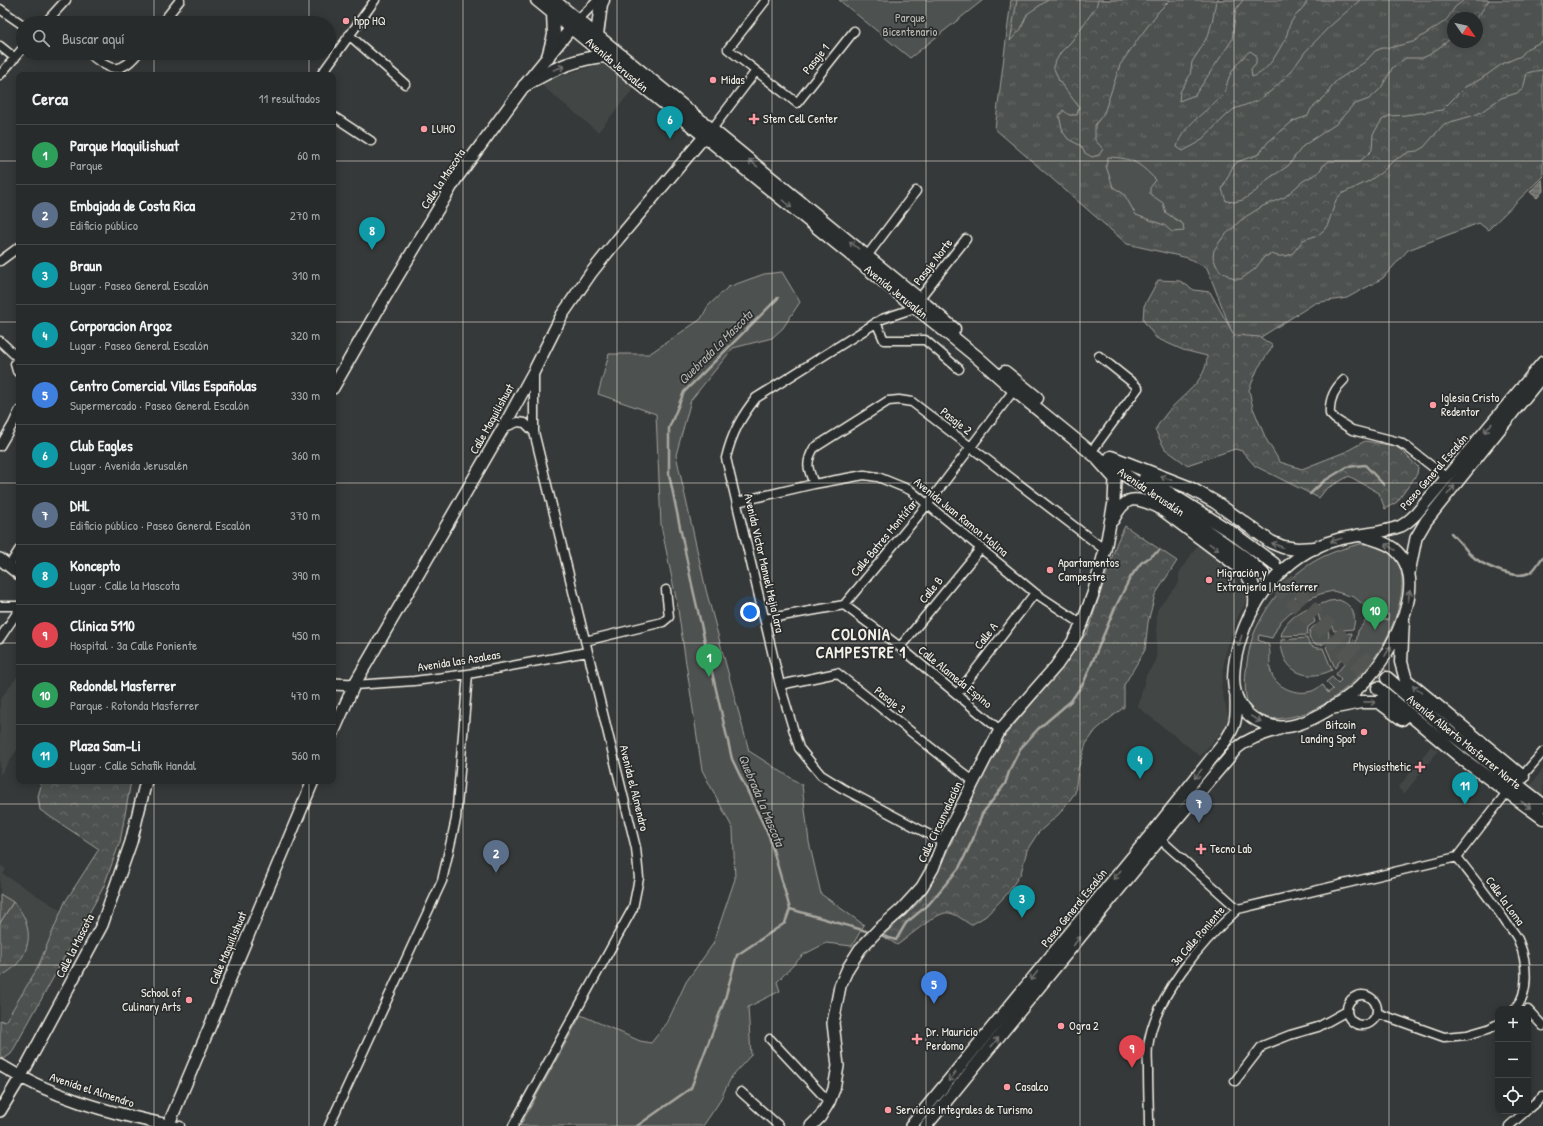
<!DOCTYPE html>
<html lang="es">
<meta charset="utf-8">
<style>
body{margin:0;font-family:"Patrick Hand",sans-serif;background:#343737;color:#f1f3f6}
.controls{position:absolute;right:12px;bottom:12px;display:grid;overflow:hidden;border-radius:8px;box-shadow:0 2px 10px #0003}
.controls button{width:36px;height:36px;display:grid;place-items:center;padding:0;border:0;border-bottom:1px solid #444747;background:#282b2b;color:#f1f3f6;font:20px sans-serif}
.compass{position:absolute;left:1447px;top:12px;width:36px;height:36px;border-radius:50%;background:#282b2b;box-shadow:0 2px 10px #0003;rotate:124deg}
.you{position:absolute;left:750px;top:612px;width:14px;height:14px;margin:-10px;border:3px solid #fff;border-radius:50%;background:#1a73e8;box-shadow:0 0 0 6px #1a73e833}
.badge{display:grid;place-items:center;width:26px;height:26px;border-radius:50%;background:#ff9aa2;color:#fff;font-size:13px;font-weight:700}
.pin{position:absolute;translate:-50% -33px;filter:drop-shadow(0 1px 2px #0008)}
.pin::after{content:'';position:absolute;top:21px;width:14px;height:12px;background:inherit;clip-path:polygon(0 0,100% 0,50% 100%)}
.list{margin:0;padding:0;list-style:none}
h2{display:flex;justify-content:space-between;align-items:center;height:52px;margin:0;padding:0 16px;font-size:17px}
h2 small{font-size:13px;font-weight:400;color:#a5a7a9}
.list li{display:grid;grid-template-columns:26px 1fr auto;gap:12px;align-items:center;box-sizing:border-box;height:60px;padding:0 16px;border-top:1px solid #444747}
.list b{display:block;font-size:15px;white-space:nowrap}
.list p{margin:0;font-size:13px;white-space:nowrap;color:#a5a7a9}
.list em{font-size:13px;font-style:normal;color:#a5a7a9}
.icon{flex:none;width:22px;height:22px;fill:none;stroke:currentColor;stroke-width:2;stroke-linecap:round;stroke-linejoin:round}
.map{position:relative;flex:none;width:1543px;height:1126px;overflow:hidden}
.search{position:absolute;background:#282b2b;box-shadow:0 2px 10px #0003;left:16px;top:16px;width:320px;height:44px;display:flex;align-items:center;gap:10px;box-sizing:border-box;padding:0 14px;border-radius:22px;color:#a5a7a9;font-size:15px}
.panel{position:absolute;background:#282b2b;box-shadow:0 2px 10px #0003;left:16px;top:72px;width:320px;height:712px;border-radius:8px}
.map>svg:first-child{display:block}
.built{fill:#434645}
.grass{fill:url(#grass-tufts);stroke:#a1a19c;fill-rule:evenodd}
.forest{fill:url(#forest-crowns);stroke:#a1a19c}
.green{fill:#4e514f;stroke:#a1a19c;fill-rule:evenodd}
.water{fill:url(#water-rules);stroke:#a8a7a1}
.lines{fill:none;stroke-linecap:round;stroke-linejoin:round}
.stream{stroke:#a8a7a1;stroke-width:2.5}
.primary-tunnel{stroke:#525553;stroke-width:12;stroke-dasharray:12 6;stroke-linecap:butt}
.street-casing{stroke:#f4f1e8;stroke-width:11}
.secondary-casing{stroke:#f4f1e8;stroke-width:14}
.primary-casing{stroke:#f4f1e8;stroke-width:15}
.street{stroke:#2a2d2e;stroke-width:8}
.secondary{stroke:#2a2d2e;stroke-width:11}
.primary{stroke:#2a2d2e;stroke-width:12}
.oneway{stroke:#71726f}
.grid{fill:none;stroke:#f4f1e8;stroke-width:1;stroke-opacity:0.55}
.poi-dot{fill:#ff9aa2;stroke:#2a2d2e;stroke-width:1.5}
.labels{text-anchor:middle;stroke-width:3.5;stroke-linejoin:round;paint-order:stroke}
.park-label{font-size:12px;fill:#bab9b2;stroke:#2a2d2e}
.poi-label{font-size:12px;fill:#f4f1e8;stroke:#2a2d2e;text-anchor:start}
.street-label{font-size:12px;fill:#f4f1e8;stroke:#2a2d2e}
.water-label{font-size:13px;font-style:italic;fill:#b4b3ad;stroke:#2a2d2e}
.district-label{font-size:16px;font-weight:bold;letter-spacing:1px;fill:#f4f1e8;stroke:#2a2d2e}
</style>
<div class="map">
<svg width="1543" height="1126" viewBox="0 0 1543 1126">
<defs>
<pattern id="grass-tufts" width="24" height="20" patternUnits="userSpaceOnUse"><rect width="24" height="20" fill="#4e514f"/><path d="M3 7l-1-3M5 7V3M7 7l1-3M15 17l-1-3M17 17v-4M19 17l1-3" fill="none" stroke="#686a68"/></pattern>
<pattern id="forest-crowns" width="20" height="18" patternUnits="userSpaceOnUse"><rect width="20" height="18" fill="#4e514f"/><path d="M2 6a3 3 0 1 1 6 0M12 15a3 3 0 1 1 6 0" fill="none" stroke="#686a68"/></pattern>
<pattern id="water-rules" width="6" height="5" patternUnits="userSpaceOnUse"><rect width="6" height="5" fill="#757572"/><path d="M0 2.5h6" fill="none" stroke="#5f5e5c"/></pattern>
</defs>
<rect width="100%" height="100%" fill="#363939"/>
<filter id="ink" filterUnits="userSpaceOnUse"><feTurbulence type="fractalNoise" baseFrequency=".025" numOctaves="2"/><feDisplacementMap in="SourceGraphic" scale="8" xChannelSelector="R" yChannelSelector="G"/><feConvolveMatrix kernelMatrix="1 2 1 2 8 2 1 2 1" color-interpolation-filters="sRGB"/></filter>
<g filter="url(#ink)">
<path class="built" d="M607,64L634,88L598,132L539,83L596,65Z
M1200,542L1246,592L1248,599L1237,618L1225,655L1221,688L1230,723L1200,756L1138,707L1146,675L1156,661L1157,610L1179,582V573Z
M19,674V747L0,775V700Z
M1431,746L1438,751L1404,794L1398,788Z
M1543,769V796L1530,786Z
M0,865L6,869L3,874L62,911L37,969L5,1022L0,1020Z"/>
<path class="grass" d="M1011,0H1543V176L1488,230L1479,223L1408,250L1383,278L1347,298L1315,303L1261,337L1253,350L1240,353L1207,268L1188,258L1127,244L995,129ZM1453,18H1477V42H1453Z
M13,902C18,908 24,914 26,923C34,945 20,968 0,976V923Z"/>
<path class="forest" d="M1017,0H1048L1027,14L1021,29L1010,41Z
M1098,0H1170L1159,11L1138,39L1120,65L1104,113L1095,125V140L1103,149L1099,155L1092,157L1085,153L1081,146L1068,139L1063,132L1059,116L1063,110L1069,115H1077L1079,107L1059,81L1053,66L1061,52L1071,42L1096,7Z
M1216,0H1243L1236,9L1232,40L1195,95L1179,101L1180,92L1190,75L1192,62L1201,48L1209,33L1213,18Z
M1308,0H1360L1329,27L1305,52L1290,73L1271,91L1257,101L1234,109L1228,114L1198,143L1183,151L1177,147C1181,129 1200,116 1214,103C1217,100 1221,98 1223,95C1227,90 1226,86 1228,80C1232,69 1241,58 1250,51L1256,55V63L1251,69L1252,77C1268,72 1278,52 1286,37C1288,33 1288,27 1291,22C1295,14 1304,9 1308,0Z
M1464,0H1489L1477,18H1453V37L1429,55L1422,58H1406L1393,67L1381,88L1375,94L1369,99L1353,105L1336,124L1303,146L1288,166L1268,179L1256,191L1243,200L1234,202L1226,201L1222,189L1232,168L1237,162L1259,154L1268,142L1293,121L1308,116L1311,109L1328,94L1331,87L1336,81L1365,62L1375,51L1382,48H1389L1413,42L1441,24L1447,19L1455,7Z
M1543,41V70L1535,71L1527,73L1523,89L1517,93L1501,98L1481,112L1475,115L1444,124L1424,147L1417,151L1409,152L1393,161L1382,172L1369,181L1341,194L1336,200L1328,224L1324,230L1318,235L1303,240L1293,253L1286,256H1278L1271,254L1264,257L1255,269L1241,279H1234L1220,271L1216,265L1213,257L1214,250L1223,237L1242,219L1263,206L1285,197L1303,181L1318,173L1323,166L1329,161H1360L1366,156L1372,150L1373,134L1382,120L1389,116L1406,115L1442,110L1465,87L1481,79L1502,64L1521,56L1526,49Z
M1158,280L1180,281L1194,290L1210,292L1234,335L1260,337L1273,346L1258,368L1249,390L1253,408L1266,439L1280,462L1302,469L1345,452L1365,441L1395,446L1402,451L1418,467L1417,474L1397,502L1385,509L1379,493L1349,476L1326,489L1319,498L1255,466L1242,451L1235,449L1187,465L1165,449L1155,430C1158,425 1162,419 1166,414C1181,395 1207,382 1207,356L1183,350L1156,338L1143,320L1144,306Z
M1125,526L1177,561L1155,595L1148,622L1145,650L1124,685V707L1096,730L1086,744L1078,769L1075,793L1059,814L1038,833L1027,850L1021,873L1007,894L986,916L971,925C964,921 957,914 949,913C938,910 908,938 897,945L883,936L920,901L934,880L972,797L1003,738L1062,668L1088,631L1117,542Z
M38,781H131L120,842L103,888L11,1054L4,1059L0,1057V1020L5,1022L37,969L65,902L99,849L40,810L38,796L41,786Z"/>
<path class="green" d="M839,0H983L910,58Z
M1108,157C1134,158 1139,163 1156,180L1150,188V194L1163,203L1166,213L1183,224L1184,231L1172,232L1164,225L1136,215L1124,194L1113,187L1106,166Z
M782,272L800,302L783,328L772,338L733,348L691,400L676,455L706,590L749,751L802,785L809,842L821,894L864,925L852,946L826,943L803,955L777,982L780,991L748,1007L751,1055L732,1076L718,1104L703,1126H520L581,1015L640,1041L651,1043L667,1023L686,982L713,944L735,879L733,829L702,770L677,603L661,525L656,414L598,394L609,354H649L701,319L708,306L728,287L764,274Z
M1360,544C1368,544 1377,543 1384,547C1421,567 1393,634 1374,658C1355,683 1326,709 1295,716C1279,720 1261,721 1250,707C1240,695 1248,650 1253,636C1261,616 1274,596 1289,581C1308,561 1334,550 1360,544ZM1333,591L1354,597L1370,610L1389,615L1388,620L1375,617L1366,620L1358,631L1356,644L1350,657L1336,674L1341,680L1338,683L1332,677L1326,682L1333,689L1328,693L1323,685C1319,687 1315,690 1312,691C1296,696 1275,687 1271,672C1268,663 1272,652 1268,644L1258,640L1259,635L1272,638L1280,622L1298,605L1293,600L1296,597L1302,602L1320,594Z
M1339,600C1353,605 1357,616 1353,629L1334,631L1332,626L1328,621H1320L1316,606L1329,601Z
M1308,608H1310L1315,622L1308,627L1307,635L1281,636C1284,623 1296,613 1308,608Z
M1309 635a10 10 0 1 1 20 0a10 10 0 1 1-20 0Z
M1352,633L1349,647L1335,668L1326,647L1332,641L1334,635Z
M1307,638C1308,646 1315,649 1323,648L1332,670C1306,683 1281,671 1281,640Z
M0,894L13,902L0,923Z"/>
<path class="water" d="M1542,179L1543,191L1537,198L1530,192Z"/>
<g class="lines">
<path class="stream" d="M1310,494L1324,481L1347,467L1365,465L1384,485
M1451,533C1458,540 1464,547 1470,554C1481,565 1514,580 1529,573C1535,571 1539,561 1543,557
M790,909L866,931
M883,936L896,940L906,923L929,904L959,868L973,839L982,814L1005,784L1010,769L1020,749L1038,729L1071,701L1084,682L1114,610L1130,578L1141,563L1159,551
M637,1126L691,1088L724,1002L737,955L785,923L790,909L769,836L732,759L692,585L669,474V428L684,392L778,298"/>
<path class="primary-tunnel" d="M1275,565L1324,620L1387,678
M1264,575L1378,688"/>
<g class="street-casing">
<path id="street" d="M766,0L728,49L797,103L854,31
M0,9L23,25
M578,20L598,0
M45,23L66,0
M162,23L180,0
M349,35L405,84
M0,46L15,58
M88,53C109,69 119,77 138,53
M0,75L23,48
M321,75L375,0
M333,116L371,141
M712,129L756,71
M867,256L916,191
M0,261L19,247
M919,299L966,239
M915,308L882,319L756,398C741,417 732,433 726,458L780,685L799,748L821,775L842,788L943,842
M876,322L884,340H925L959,369
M0,341L17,357
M19,355L15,364L17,371L19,373
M1344,380C1334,389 1329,401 1330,414L1335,419L1352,430L1399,442L1407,447L1447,478
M503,428L518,422L525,423L534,432
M0,446L13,424L19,411
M1095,447L1138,388L1134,384L1099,356
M814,484C808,469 805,463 814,448L888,401L899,400L912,402L1105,550
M737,502L814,484L864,475L878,477L910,490L1035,593L1082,624
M9,566L19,550
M844,605L927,505L1014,390
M0,606H19
M765,619L844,605L900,647L1000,730
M0,638L19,610
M585,641L663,622L669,617L666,590
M900,647L981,548
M354,685L414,681L468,674L587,652
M780,685L837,673L973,781
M957,694L1035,593
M1519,780L1543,752
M1160,839L1238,909
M1457,857C1474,879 1492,901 1507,924C1511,929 1517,935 1519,942C1527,961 1530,993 1515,1009
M1457,857L1508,791
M1347 1010a15 15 0 1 1 30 0a15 15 0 1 1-30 0Z
M1528,1010L1543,1026
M1377,1013L1444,1037L1467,1035L1488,1029L1498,1024
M770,1039L829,1102
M1235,1081L1262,1046L1290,1035L1318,1027L1347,1011
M741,1092L779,1126
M1528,1109L1543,1096
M168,1125L180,1126
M329,1126L442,881L456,819L468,674
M513,1126L633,908L639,878L636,848L534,432V372
M1149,1126C1149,1108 1148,1089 1148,1071C1148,1063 1147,1054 1148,1047C1154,996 1202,942 1238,909L1457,857
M1509,1126L1526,1111"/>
</g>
<g class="secondary-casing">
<path id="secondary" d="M333,388L384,299L456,179L524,86L576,22
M1113,520C1126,495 1134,496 1158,507
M1358,535C1369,538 1384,541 1393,548C1414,565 1412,590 1405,612C1397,637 1385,659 1368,678C1351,698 1308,727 1281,727C1271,727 1257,722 1249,715C1231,699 1232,677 1236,656C1247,604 1283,554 1336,540C1357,534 1381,534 1401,526C1407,523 1412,518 1416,514L1543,362
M0,559L19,574
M1409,573L1416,538L1426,521L1543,375
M333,684L354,685
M333,733L354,685L503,428L534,371L562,315L591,273L619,238L704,137
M0,1065C51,1097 110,1113 168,1125
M0,1111L20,1078L102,925L131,842L146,781
M168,1126L313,781
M811,1126L820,1117L829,1102L834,1089L838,1066L833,1023L840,986L848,968L860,949L878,930L901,910L922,887L933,868L943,842L1000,730L1056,666L1072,643L1082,624L1093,594L1105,550L1114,502L1115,479L1098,460
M911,1126L1152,833L1223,744C1236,726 1237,719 1236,698
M926,1126L1160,839L1237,748C1250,737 1266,734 1282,728"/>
</g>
<g class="primary-casing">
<path id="primary" d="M537,0L977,357L1014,390L1094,455L1147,489L1245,558L1263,574
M553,0L919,299L954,329
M597,35L601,4L603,0
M548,57L554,35L553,13
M524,86C548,71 577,58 605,56
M1005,372L1037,398
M1111,457L1188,487L1215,502L1271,542L1283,547L1297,549L1315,548
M1145,478L1231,532L1274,564
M1151,501L1243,570C1253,581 1256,591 1255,605
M1403,618L1401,662L1406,680L1523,777
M1387,678L1449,732L1543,805
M1378,688L1464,760L1543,818
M1331,708L1361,702H1379L1402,719"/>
</g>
<use href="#street" class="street"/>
<use href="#secondary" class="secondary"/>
<use href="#primary" class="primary"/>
</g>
<defs><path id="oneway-shaft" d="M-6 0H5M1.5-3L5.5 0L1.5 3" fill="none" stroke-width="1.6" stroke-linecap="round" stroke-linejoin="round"/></defs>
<g class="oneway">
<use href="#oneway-shaft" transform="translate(559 68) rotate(-19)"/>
<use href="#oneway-shaft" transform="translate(753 163) rotate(-141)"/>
<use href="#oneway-shaft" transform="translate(787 204) rotate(39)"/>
<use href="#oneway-shaft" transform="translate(854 245) rotate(-141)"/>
<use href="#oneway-shaft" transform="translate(1488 428) rotate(130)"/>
<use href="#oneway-shaft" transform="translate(1166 478) rotate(-159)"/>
<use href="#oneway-shaft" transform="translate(1451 490) rotate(-51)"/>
<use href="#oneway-shaft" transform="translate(1336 540) rotate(164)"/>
<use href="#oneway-shaft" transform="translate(1277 545) rotate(-158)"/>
<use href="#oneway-shaft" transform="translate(1214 547) rotate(36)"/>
<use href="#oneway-shaft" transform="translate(1390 547) rotate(-149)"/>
<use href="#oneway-shaft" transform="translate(1409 596) rotate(-79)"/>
<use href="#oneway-shaft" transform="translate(1240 641) rotate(107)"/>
<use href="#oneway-shaft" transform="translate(1388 651) rotate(-58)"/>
<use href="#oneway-shaft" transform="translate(1417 689) rotate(-140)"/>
<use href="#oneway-shaft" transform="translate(1370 702) rotate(1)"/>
<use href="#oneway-shaft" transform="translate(1256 719) rotate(28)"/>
<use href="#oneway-shaft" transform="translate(1198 774) rotate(129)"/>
<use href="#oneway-shaft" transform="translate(1526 805) rotate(37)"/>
<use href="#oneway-shaft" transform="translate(1117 875) rotate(129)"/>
<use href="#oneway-shaft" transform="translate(1077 941) rotate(-51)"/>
<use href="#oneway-shaft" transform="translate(1034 976) rotate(129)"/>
<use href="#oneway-shaft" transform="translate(995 1042) rotate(-51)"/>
<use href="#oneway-shaft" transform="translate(952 1077) rotate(129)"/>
</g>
</g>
<path class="grid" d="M154,0V23M309,0V23M463,0V1126M617,0V1126M772,0V1126M926,0V1126M1080,0V1126M1234,0V1126M1389,0V1126M154,53V75M309,53V75M0,161H19M333,161H1543M0,322H19M333,322H1543M0,483H19M333,483H1543M0,643H19M333,643H1543M154,781V1126M309,781V1126M0,804H1543M0,965H1543"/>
<g class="poi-dot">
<circle cx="346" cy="21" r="4"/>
<circle cx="713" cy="80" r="4"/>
<path d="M752 113h4v4h4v4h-4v4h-4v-4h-4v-4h4z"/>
<circle cx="424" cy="129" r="4"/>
<circle cx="1433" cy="405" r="4"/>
<circle cx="1050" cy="570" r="4"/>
<circle cx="1209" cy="580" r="4"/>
<circle cx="1364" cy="732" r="4"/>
<path d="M1418 761h4v4h4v4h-4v4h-4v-4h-4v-4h4z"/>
<path d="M1199 843h4v4h4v4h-4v4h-4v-4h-4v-4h4z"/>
<circle cx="189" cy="1000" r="4"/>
<circle cx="1061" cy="1026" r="4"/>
<path d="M915 1033h4v4h4v4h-4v4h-4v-4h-4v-4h4z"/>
<circle cx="1007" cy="1087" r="4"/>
<circle cx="888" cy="1110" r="4"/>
</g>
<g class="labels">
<g class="park-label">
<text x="910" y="22">Parque<tspan x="910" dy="14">Bicentenario</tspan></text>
</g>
<g class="poi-label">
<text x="354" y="25">hpp HQ</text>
<text x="721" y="84">Midas</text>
<text x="763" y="123">Stem Cell Center</text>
<text x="432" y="133">LUHO</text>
<text x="1441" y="402">Iglesia Cristo<tspan x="1441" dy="14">Redentor</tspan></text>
<text x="1058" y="567">Apartamentos<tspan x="1058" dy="14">Campestre</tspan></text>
<text x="1217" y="577">Migración y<tspan x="1217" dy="14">Extranjería | Masferrer</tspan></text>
<text x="1356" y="729" text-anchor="end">Bitcoin<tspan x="1356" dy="14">Landing Spot</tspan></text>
<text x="1411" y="771" text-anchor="end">Physiosthetic</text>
<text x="1210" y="853">Tecno Lab</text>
<text x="181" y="997" text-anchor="end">School of<tspan x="181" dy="14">Culinary Arts</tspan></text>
<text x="1069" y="1030">Ogra 2</text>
<text x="926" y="1036">Dr. Mauricio<tspan x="926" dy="14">Perdomo</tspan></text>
<text x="1015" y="1091">Casalco</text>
<text x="896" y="1114">Servicios Integrales de Turismo</text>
</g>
<g class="street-label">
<text transform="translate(816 59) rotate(-51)" y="4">Pasaje 1</text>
<text transform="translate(617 65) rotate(40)" y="4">Avenida Jerusalén</text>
<text transform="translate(443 179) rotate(-56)" y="4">Calle la Mascota</text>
<text transform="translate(933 262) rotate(-52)" y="4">Pasaje Norte</text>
<text transform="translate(896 292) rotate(39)" y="4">Avenida Jerusalén</text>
<text transform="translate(492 419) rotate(-61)" y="4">Calle Maquilishuat</text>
<text transform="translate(956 421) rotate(38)" y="4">Pasaje 2</text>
<text transform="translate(1434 472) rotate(-49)" y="4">Paseo General Escalón</text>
<text transform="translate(1151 492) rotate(34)" y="4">Avenida Jerusalén</text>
<text transform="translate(961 517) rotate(39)" y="4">Avenida Juan Ramon Molina</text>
<text transform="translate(884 538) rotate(-50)" y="4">Calle Batres Montúfar</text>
<text transform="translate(764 563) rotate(77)" y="4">Avenida Victor Manuel Mejia Lara</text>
<text transform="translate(931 590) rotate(-51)" y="4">Calle B</text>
<text transform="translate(986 636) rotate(-52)" y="4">Calle A</text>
<text transform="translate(459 661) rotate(-9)" y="4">Avenida las Azaleas</text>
<text transform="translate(955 677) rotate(39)" y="4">Calle Alameda Espino</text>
<text transform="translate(890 700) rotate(38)" y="4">Pasaje 3</text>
<text transform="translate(1464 742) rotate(39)" y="4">Avenida Alberto Masferrer Norte</text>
<text transform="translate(634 788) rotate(76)" y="4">Avenida el Almendro</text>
<text transform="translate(940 822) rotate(-65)" y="4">Calle Circunvalación</text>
<text transform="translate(1505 901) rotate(54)" y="4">Calle la Loma</text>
<text transform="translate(1074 908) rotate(-51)" y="4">Paseo General Escalón</text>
<text transform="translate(1198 936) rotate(-49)" y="4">3a Calle Poniente</text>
<text transform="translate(75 946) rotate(-63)" y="4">Calle la Mascota</text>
<text transform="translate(228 948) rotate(-67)" y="4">Calle Maquilishuat</text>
<text transform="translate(92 1090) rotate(18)" y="4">Avenida el Almendro</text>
</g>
<g class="water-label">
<text transform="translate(715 347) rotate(-45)" y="5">Quebrada La Mascota</text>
<text transform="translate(762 800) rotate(67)" y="5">Quebrada La Mascota</text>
</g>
<g class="district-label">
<text x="861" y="640">COLONIA<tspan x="861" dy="18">CAMPESTRE 1</tspan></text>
</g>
</g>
</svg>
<div class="controls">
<button>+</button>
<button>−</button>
<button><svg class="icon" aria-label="locate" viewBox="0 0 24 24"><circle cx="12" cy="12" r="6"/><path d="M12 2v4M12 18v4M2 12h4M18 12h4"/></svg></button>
</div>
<svg class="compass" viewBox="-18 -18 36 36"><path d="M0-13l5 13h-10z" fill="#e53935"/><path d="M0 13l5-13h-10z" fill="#a5a7a9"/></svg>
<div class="you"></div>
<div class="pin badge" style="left:709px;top:677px;background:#2e9e5b">1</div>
<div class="pin badge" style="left:496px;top:873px;background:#5c6f8a">2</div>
<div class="pin badge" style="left:1022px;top:918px;background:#0f9aa8">3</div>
<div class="pin badge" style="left:1140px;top:779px;background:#0f9aa8">4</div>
<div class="pin badge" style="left:934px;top:1004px;background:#3f7fe0">5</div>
<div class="pin badge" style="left:670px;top:139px;background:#0f9aa8">6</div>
<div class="pin badge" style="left:1199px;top:823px;background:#5c6f8a">7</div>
<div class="pin badge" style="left:372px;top:250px;background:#0f9aa8">8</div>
<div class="pin badge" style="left:1132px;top:1068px;background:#e0444e">9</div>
<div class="pin badge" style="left:1375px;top:630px;background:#2e9e5b">10</div>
<div class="pin badge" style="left:1465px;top:805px;background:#0f9aa8">11</div>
<div class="search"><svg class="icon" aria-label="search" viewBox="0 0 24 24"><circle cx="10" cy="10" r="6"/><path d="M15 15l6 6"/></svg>Buscar aquí</div>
<section class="panel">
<h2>Cerca<small>11 resultados</small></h2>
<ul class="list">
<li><span class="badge" style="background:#2e9e5b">1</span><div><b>Parque Maquilishuat</b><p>Parque</p></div><em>60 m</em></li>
<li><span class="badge" style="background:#5c6f8a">2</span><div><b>Embajada de Costa Rica</b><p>Edificio público</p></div><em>270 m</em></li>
<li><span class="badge" style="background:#0f9aa8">3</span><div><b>Braun</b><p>Lugar · Paseo General Escalón</p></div><em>310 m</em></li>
<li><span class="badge" style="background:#0f9aa8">4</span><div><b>Corporacion Argoz</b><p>Lugar · Paseo General Escalón</p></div><em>320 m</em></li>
<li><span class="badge" style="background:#3f7fe0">5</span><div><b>Centro Comercial Villas Españolas</b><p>Supermercado · Paseo General Escalón</p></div><em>330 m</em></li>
<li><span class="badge" style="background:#0f9aa8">6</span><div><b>Club Eagles</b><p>Lugar · Avenida Jerusalén</p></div><em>360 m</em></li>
<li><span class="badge" style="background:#5c6f8a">7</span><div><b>DHL</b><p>Edificio público · Paseo General Escalón</p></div><em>370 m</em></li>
<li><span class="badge" style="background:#0f9aa8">8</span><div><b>Koncepto</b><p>Lugar · Calle la Mascota</p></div><em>390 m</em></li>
<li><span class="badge" style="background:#e0444e">9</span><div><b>Clínica 5110</b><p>Hospital · 3a Calle Poniente</p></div><em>450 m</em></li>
<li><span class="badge" style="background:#2e9e5b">10</span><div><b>Redondel Masferrer</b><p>Parque · Rotonda Masferrer</p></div><em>470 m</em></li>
<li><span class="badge" style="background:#0f9aa8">11</span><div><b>Plaza Sam-Li</b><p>Lugar · Calle Schafik Handal</p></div><em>560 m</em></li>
</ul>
</section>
</div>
